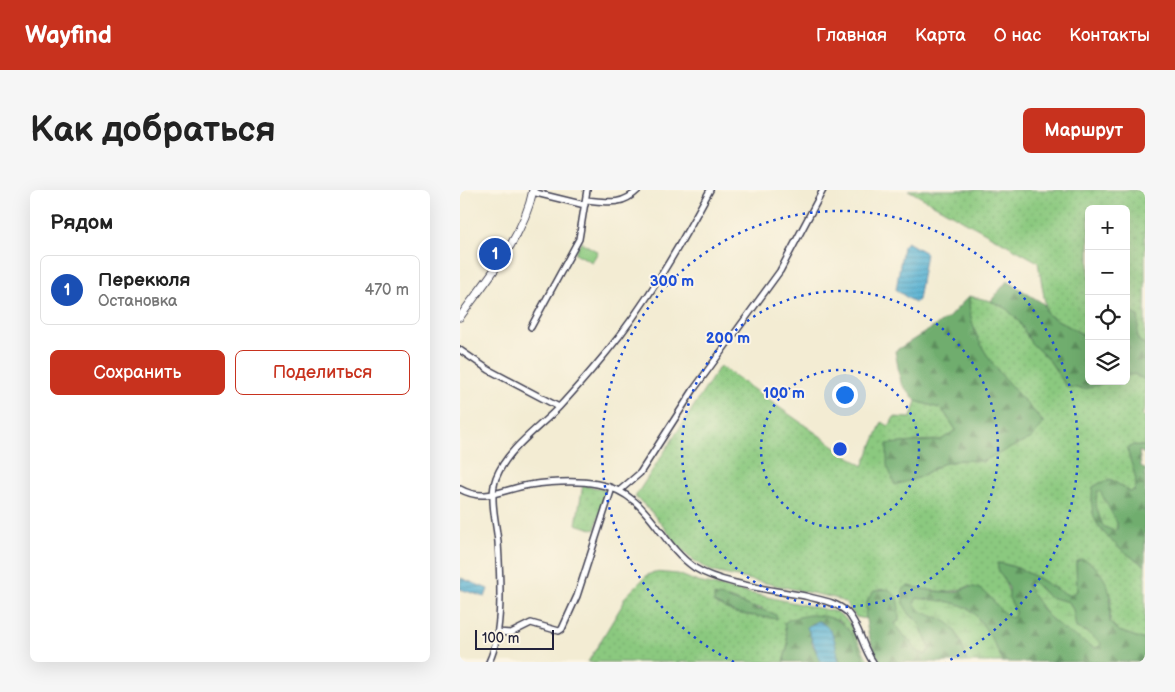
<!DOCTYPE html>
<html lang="ru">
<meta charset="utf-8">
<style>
body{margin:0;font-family:"Balsamiq Sans",sans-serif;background:#f6f6f6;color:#222}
.controls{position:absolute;right:15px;top:15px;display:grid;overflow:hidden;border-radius:8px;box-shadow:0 5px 20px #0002}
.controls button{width:45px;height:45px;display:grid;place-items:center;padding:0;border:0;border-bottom:1px solid #e0e0e0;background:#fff;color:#222;font:25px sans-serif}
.scale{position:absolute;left:15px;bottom:12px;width:79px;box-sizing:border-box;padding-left:5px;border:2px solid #22223b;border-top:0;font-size:14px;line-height:18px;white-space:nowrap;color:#22223b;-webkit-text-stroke:4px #fcf5e5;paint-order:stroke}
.you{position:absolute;left:384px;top:204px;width:18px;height:18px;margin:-12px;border:4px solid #fff;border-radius:50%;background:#1a73e8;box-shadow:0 0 0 8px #1a73e833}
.badge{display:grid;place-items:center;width:32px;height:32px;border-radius:50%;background:#c8321e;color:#fff;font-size:16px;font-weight:700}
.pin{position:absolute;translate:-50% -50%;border:2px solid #fff;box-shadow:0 1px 5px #0006}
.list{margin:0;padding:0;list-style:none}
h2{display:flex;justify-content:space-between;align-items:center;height:65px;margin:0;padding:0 20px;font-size:21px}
h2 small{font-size:16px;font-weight:400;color:#767676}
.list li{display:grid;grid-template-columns:32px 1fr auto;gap:15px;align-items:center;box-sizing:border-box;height:70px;margin:0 10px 10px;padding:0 10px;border:1px solid #e0e0e0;border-radius:8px}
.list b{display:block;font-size:19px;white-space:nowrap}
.list p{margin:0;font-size:16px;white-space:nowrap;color:#767676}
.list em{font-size:16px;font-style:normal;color:#767676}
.actions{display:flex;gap:10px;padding:15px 20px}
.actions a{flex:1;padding:11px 0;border:1px solid #c8321e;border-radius:8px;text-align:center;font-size:18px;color:#c8321e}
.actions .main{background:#c8321e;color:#fff}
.icon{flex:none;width:28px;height:28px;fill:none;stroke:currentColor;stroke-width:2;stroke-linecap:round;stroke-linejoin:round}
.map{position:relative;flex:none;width:685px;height:472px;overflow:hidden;border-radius:8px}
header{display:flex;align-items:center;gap:30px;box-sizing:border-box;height:70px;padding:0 25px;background:#c8321e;color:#fff}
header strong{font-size:24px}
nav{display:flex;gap:28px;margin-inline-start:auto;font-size:18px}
.intro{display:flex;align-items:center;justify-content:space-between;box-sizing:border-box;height:120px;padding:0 30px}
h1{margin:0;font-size:35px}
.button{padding:12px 22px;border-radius:8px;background:#c8321e;color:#fff;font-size:18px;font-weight:700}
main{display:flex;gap:30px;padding:0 30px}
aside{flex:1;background:#fff;border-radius:8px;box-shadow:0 5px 20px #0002}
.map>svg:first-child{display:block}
.grass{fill:url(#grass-dots);stroke:#56765d;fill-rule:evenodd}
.forest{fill:url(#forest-firs);stroke:#496854;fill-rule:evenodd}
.wetland{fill:url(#wetland-marsh);stroke:#56765d}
.garden{fill:#8bc97f;stroke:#56765d}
.water{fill:url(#water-rules);stroke:#3c6a87}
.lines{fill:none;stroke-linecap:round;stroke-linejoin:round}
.street-casing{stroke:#414052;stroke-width:8}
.secondary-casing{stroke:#414052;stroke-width:9}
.street{stroke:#fff;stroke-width:5}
.secondary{stroke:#fff;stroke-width:7}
.ring{fill:none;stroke:#1d4ed8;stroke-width:2.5;stroke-dasharray:2.5 5}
.centre{fill:#1d4ed8;stroke:#fcf5e5;stroke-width:2.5}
.ring-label{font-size:15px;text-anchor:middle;font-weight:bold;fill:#1d4ed8;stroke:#fcf5e5;stroke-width:4;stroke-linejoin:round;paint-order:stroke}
</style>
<header>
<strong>Wayfind</strong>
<nav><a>Главная</a><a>Карта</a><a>О нас</a><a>Контакты</a></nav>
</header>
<div class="intro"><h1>Как добраться</h1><a class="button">Маршрут</a></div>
<main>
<aside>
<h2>Рядом<small></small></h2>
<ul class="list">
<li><span class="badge" style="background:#1a4fb4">1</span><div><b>Перекюля</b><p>Остановка</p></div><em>470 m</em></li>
</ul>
<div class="actions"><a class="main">Сохранить</a><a>Поделиться</a></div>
</aside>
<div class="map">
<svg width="685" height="472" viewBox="0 0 685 472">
<defs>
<pattern id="grass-dots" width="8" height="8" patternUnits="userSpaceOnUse" patternTransform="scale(1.25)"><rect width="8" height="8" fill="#8bc97f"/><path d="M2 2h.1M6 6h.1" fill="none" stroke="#78ac6f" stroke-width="1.8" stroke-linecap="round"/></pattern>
<pattern id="forest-firs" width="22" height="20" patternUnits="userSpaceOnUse" patternTransform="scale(1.25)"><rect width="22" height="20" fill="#70ad6e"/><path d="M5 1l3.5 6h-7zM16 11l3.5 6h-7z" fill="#5c8c5c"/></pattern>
<pattern id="wetland-marsh" width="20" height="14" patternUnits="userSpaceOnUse" patternTransform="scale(1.25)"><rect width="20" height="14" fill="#8bc97f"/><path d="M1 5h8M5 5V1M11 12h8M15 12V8" fill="none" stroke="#78ac6f"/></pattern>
<pattern id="water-rules" width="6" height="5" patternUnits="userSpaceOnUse" patternTransform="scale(1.25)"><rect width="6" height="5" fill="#55b1d3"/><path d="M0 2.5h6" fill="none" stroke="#4690ac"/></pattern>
</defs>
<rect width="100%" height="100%" fill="#fcf5e5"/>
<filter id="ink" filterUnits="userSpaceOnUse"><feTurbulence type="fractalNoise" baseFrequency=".02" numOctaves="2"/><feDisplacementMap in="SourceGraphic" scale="10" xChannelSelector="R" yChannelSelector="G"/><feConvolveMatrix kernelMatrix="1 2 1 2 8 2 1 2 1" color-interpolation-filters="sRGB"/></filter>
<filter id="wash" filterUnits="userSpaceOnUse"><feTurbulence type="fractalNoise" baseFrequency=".0096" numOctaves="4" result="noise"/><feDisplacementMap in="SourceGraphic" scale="20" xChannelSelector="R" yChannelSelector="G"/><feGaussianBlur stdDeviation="1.12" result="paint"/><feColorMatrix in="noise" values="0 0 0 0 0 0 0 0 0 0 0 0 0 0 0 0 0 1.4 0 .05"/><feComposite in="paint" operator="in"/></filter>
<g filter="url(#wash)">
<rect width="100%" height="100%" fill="#f3ecd3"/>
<path class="grass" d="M448,0H685V155L678,150L676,141L679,131L666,119V19H629V148L587,124L578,72Z
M509,106L531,111L547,119L560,133L571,153L589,170L607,197L666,191V186L674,184L685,190V219L682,225L685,227V256L673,255L668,264C674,274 678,289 675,300L670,302L652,290L640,293L633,297C645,333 648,356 685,375V450L659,441L650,432L651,407L616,372L617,401L610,406C586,395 564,376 538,373L556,422L553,428L547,426L509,396C489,406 469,400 448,396L450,425L458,431L470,458L465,465L455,460C452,449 439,445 435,433L439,431L437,410L421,399C406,404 406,415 407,429L396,427L386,413L375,408L254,382C217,367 206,331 175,307L260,176L403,276L422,232L429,236L434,227L451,228L456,211L482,219L496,240L481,250L454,251L458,288L482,274L500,270L523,271L584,233C553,196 507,160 509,106Z
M123,295L146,300L135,340L116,334Z
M194,382L218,384L238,392L377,422L388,431L409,472H406L388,440L379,430L324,433L328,455L323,472H128L164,412V408L186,386ZM269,408L291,417L303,418L293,426L275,423L264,417Z"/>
<path class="forest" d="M547,91L584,114L587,124L629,148V191H651L625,199L607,197L589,170L571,153L560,133L547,119L531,111Z
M509,106C508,160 553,196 584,233L572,248L523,271L500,270L482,274L458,288L435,295L427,275V254L481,250L496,240L482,219L456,211L441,193L435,161L488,128Z
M666,119L678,126C680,134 676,141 678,150L685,155V190L674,184L666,186Z
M673,255L685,256V264L679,261L681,276L685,279V375C669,367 648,350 638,335C631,326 631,308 633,297L640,293L652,290L670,302L675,300C679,285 668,272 668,258ZM641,305L657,333V339L654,341L643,336L636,316Z
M622,369C636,372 650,394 650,408C651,416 649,424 650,432L659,441L685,450V472H543C537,458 520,425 507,418C492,410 473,411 457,408L454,413C462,426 477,425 488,433C500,443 503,458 507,472H421C411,461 402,426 407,412C408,408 412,405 414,401L428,399C440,406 439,418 439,431L435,433C439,445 452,449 455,460L465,465L470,458L458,431L450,425L443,413V399L448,396C463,399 479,403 495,402C503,401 508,394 517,398C533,403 537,423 553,428L556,422L549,408V398L539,382L537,373C564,376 586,395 610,406L617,401L616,372ZM578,396L588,407L609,412L613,420L616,438L628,443L631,456C615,442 591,435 580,416C577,411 578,402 578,396Z
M254,405C267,407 277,412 289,416C298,420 307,420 316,425L317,429L275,423L254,413Z
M349,425C385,425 392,441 406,472H379C375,455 376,439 358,431L350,434L352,454L362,472H323L328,455L324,433L330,429Z"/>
<path class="wetland" d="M637,301H640L657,333V339L654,341L643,336L636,316Z
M573,392L588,407L609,412L613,420L616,438L628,443L641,453L640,456L635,458L631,456L603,439L587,425L568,397L569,393Z
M457,408C473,411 492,410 507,418C520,425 537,458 543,472H507C503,458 500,443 488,433C477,425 462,426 454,414Z"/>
<path class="garden" d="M121,52L138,62L132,72L115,63Z"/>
<path class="water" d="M447,52L466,63L458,110L455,113L436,100L443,56Z
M1,388L28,399L25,407L0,399Z
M358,431C376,439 375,455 379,472H362L359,468L347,437Z"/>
</g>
<g filter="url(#ink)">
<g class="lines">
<g class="street-casing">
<path id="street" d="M72,2L125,15
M126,10C147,12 162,16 178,0
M71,137L119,49L127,0
M0,160L29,180L99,217
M0,299C25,313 44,299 69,295C91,292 115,290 137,294C190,303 197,352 235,378C260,394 314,400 345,406C359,410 375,411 387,422C400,436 402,457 413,472
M159,301L180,283L234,199L320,81L363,0
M37,442L51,443L71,433L99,441L102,439L117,406L152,298
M29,472C44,441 40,386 38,352C36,331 29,308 36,288C47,259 79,238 99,217C115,200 131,181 146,163C187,113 219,57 250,0"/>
</g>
<g class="secondary-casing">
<path id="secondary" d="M0,127C27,89 64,47 73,0"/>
</g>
<use href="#street" class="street"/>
<use href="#secondary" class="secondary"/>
</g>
</g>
<g class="ring">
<circle cx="380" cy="259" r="79"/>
<circle cx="380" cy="259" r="158"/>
<path d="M274 472A238 238 0 1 1 486 472"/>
</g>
<circle cx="380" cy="259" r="8" class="centre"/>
<g class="ring-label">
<text x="212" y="96">300 m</text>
<text x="268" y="153">200 m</text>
<text x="324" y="208">100 m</text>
</g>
</svg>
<div class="controls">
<button>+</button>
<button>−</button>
<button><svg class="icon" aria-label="locate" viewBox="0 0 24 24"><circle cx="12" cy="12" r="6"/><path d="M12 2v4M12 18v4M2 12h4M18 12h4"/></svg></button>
<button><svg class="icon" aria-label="layers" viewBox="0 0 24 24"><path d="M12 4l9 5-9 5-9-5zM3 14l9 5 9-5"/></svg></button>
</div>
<div class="scale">100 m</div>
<div class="you"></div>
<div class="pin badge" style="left:35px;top:64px;background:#1a4fb4">1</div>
</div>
</main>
